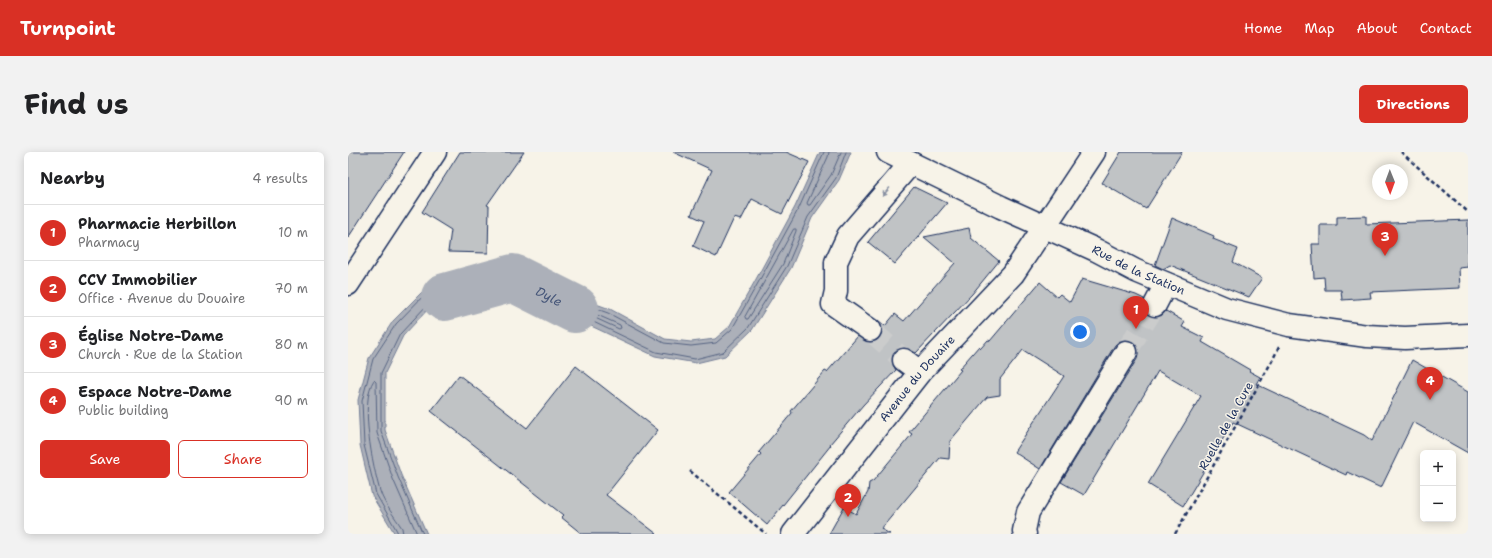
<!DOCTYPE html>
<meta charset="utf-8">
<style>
body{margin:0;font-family:"Shantell Sans",sans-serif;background:#f2f2f2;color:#202124}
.controls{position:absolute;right:12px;bottom:12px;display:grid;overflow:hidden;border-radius:6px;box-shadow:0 2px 10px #0003}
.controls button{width:36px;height:36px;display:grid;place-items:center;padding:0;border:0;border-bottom:1px solid #e0e0e0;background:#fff;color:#202124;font:20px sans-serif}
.compass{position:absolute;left:1024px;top:12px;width:36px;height:36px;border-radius:50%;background:#fff;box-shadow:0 2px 10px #0003;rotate:179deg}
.you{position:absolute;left:732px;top:180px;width:14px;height:14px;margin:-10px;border:3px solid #fff;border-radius:50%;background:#1a73e8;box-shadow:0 0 0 6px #1a73e833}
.badge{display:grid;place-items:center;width:26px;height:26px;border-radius:50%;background:#d93025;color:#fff;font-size:13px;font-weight:700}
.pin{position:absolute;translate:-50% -33px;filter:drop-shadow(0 1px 2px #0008)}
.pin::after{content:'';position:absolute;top:21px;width:14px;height:12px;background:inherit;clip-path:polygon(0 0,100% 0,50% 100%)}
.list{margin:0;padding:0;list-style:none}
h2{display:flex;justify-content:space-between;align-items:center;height:52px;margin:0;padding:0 16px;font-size:17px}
h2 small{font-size:13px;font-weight:400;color:#757577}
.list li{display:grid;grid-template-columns:26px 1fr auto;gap:12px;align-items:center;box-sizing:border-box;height:56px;padding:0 16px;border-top:1px solid #e0e0e0}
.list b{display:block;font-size:15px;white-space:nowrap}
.list p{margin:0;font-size:13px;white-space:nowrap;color:#757577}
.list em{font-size:13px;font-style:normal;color:#757577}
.actions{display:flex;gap:8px;padding:12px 16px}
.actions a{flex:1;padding:9px 0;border:1px solid #d93025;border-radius:6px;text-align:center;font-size:14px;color:#d93025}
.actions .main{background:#d93025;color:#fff}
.map{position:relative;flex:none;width:1120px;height:382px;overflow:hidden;border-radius:6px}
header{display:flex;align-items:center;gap:24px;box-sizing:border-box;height:56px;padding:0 20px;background:#d93025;color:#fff}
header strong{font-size:19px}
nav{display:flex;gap:22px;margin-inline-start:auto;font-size:14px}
.intro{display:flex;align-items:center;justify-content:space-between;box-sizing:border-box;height:96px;padding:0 24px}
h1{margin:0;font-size:28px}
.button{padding:10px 18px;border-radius:6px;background:#d93025;color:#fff;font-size:14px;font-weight:700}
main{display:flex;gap:24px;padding:0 24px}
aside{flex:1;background:#fff;border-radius:6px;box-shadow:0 2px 10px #0003}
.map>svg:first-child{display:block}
.water{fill:#acb0b9;stroke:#727c95}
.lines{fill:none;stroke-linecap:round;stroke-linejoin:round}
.shore{stroke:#556382;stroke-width:1}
.river{stroke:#acb0b9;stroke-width:48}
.building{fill:#c0c3c5;stroke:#1b2f5e}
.minor-tunnel{stroke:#cbcccc;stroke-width:22;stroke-dasharray:22 11;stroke-linecap:butt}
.minor-casing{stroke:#1b2f5e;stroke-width:25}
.path{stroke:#1b2f5e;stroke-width:2.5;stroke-dasharray:4 3;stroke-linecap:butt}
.minor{stroke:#f7f3e8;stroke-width:22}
.oneway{fill:#8991a3}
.labels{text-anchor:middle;stroke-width:3;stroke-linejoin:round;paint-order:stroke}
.street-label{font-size:12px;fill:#1b2f5e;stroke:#f7f3e8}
.water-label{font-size:13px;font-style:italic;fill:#465679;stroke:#f7f3e8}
</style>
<header>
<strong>Turnpoint</strong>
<nav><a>Home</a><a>Map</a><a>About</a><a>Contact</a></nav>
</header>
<div class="intro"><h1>Find us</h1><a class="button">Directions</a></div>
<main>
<aside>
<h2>Nearby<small>4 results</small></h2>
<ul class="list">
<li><span class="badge">1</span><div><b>Pharmacie Herbillon</b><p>Pharmacy</p></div><em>10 m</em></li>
<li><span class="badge">2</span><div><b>CCV Immobilier</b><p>Office · Avenue du Douaire</p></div><em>70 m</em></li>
<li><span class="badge">3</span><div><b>Église Notre-Dame</b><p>Church · Rue de la Station</p></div><em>80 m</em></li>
<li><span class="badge">4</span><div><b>Espace Notre-Dame</b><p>Public building</p></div><em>90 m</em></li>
</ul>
<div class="actions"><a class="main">Save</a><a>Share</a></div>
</aside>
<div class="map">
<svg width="1120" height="382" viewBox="0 0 1120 382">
<rect width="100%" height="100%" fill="#f7f3e8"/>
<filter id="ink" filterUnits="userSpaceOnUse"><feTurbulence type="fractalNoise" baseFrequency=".025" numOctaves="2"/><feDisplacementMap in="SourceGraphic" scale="8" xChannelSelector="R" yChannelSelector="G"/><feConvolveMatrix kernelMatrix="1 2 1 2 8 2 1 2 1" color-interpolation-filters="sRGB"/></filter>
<g filter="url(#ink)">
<path class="water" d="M472,0H503L491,28L464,66L443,116L404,178L377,204L348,211L307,204L241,173L186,146L128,141L83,154L55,184L37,221V278L53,323L79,382H47L24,344L12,293L10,248L21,206L45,169L80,134L125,125L181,128L262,157L317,187L343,190L367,187L381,175L407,129L447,55Z"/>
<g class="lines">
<path class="shore" d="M481,0L480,5L459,51L460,53H462L483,23L493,0
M446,77H448V79L435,112L400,167H398L397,165Z
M247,162L272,173L273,176L271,177L245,165L244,163Z
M50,382L49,379L28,342L16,293L14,249L25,207L48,172L81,138L125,129L180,132L260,161L316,191L343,194L368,191L384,177L410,131L451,56L476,0
M55,382L54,376C47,365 36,352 32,339C25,315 11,249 26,228L28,230L29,281L45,327L69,382
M75,382L50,325L33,279V221L52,182L80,152L128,137L187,142L308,200L347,207L375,200L400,176L439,114L460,65L488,26L498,0"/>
<path class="river" id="s1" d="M97,145L165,126L227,157"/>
</g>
<path class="building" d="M0,0H56L0,86Z
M112,0H176L139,53L141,54L140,101L100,100L103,78L74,60Z
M325,0H438L461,10L434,62L404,47L393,68L386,66L368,105L345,94L356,69L343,63L364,18Z
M773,0H834L798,57L754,31Z
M566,35L599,51L547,112L520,90Z
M1018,64V72L1120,68V115L1111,116L1112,136L1022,140L1023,146L994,148L993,138H977L976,125L966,126L964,92H972V73H989V65Z
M824,66L866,84L865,87L890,97L885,110L914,126L901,145L822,113L815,117L807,113Z
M621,76L623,86L651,109L624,142L568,201L557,196L551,197L546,200L544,207L545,213L548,218L515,253L482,292L483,293L419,373L381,340L413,302L411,300L444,261L443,259L477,219L479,220L510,184L521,190L527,189L532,185L534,179L533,173L530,168L537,174L547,162L556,169L607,111L576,85Z
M734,127L788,143L796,147L795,153L796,159L802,164L808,165L813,164L818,159L837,170L834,175L856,186L854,190L902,218L901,219L912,225L908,232L1016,283L1024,289L1064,208L1120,240V301L1065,270L1033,336L999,320L998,323L885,270L835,354L800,332L853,244L810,219L736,343L713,330L789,207L790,201L789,194L785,190L779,188L772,189L767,193L692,317L666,300L716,224L675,198L652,227V243L639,245L602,289L601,307L592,306L533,377L542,382H481L496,355L508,362L520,340L521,331L525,329L564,282L561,280L613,218L611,217L631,194L633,196L640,188L642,189L692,130L709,145L712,142L722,150Z
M228,214L310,278L258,343L309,382H234L213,365L215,363L83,259L111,223L179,276Z"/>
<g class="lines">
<path class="minor-tunnel" d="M522,178L556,208
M778,200L807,153"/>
<g class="minor-casing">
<g id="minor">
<path id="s2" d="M540,0L653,55L748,98L788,119L879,157L941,173L1019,184L1057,186L1120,183"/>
<path d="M0,132L87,0"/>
<path d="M807,153L818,132"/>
<path d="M522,178L485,152L488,139V110L500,84L563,11"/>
<path d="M556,208L572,220"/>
<path id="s3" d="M445,382L572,220L665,122L746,0"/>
<path d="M677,382L676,379L680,360L778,200"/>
</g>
</g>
<path class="path" d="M1053,0L1120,60
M342,319L418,382
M827,382L924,209L931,195"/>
<use href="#minor" class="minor"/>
</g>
<defs><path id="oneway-solid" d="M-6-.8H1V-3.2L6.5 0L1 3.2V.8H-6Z"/></defs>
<use class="oneway" href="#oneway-solid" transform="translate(538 40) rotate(131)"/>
</g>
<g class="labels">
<g class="street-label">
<text dy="4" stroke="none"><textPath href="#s2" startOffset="277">Rue de la Station</textPath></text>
<text dy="4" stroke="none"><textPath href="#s3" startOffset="199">Avenue du Douaire</textPath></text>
<text transform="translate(878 274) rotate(-61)" y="4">Ruelle de la Cure</text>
</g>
<g class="water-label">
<text dy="5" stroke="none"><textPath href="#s1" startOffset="111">Dyle</textPath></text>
</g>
</g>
</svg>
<div class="controls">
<button>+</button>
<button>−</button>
</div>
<svg class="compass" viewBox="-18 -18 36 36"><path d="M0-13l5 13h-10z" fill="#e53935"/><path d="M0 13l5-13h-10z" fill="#757577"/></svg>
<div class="you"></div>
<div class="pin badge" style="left:788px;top:177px">1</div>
<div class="pin badge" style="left:500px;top:365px">2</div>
<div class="pin badge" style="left:1037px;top:104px">3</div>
<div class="pin badge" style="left:1082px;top:248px">4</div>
</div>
</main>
